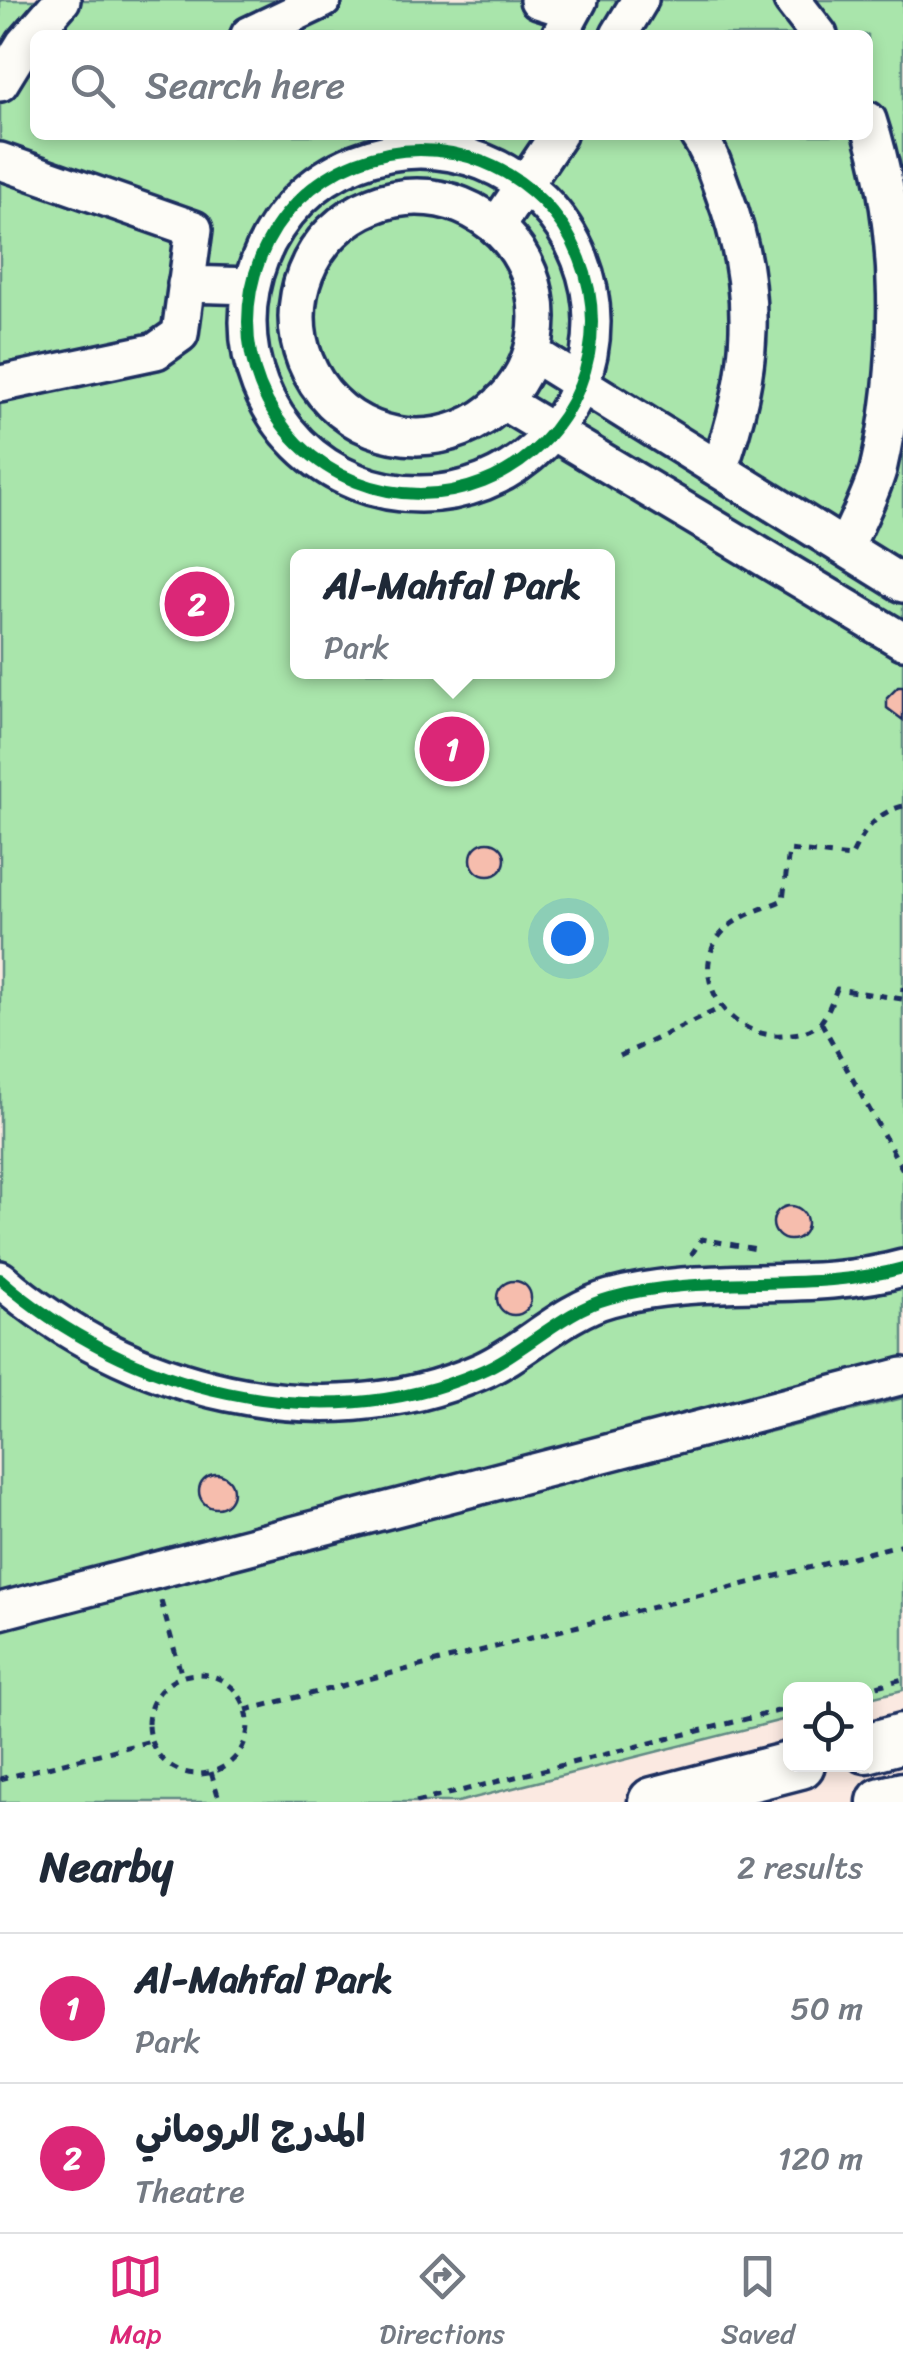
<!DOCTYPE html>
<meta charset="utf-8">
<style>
body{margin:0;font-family:Sriracha,"Playpen Sans Arabic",sans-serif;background:#f6f6f7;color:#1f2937}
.controls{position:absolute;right:30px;bottom:30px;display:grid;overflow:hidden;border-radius:15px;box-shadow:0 5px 15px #0003}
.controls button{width:90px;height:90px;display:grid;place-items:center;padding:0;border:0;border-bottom:2px solid #e0e1e3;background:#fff;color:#1f2937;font:50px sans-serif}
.you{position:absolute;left:568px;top:938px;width:35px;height:35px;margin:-25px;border:8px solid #fff;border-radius:50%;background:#1a73e8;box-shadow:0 0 0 15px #1a73e833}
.badge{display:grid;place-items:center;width:65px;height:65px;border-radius:50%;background:#db2777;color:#fff;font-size:32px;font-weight:700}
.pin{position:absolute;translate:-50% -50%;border:5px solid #fff;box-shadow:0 2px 10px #0006}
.popup{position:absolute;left:290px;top:549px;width:325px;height:130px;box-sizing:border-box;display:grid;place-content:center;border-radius:15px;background:#fff;filter:drop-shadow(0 2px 8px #0005);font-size:32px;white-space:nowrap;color:#747a83}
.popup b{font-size:38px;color:#1f2937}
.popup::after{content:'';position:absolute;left:50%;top:100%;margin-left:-20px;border:20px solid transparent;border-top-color:#fff}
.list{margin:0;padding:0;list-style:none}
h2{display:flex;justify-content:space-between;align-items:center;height:130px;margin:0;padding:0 40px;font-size:42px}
h2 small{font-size:32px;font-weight:400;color:#747a83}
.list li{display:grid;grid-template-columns:65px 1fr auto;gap:30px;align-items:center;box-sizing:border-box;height:150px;padding:0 40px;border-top:2px solid #e0e1e3}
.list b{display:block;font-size:38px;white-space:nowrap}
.list p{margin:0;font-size:32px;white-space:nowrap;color:#747a83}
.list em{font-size:32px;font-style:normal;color:#747a83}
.icon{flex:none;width:55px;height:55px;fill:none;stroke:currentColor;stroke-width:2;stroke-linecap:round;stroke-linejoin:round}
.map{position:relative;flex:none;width:903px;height:1802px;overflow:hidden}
.search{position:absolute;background:#fff;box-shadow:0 5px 15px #0003;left:30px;right:30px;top:30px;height:110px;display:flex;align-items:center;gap:25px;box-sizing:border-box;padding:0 35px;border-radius:15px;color:#747a83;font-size:38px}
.sheet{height:430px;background:#fff}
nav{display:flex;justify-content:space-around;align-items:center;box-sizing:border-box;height:140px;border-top:2px solid #e0e1e3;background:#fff;font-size:28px;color:#747a83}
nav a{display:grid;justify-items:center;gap:5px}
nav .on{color:#db2777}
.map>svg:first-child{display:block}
.green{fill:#a9e5ab;stroke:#628a84;stroke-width:2.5;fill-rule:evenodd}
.building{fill:#f6bdad;stroke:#1b2f5e;stroke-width:2.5}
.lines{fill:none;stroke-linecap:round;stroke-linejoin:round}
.street-casing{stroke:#1b2f5e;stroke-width:42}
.secondary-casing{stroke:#1b2f5e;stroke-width:55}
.path{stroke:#1b2f5e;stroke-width:5;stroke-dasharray:8 8;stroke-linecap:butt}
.street{stroke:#fdfcf7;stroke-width:35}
.secondary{stroke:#fdfcf7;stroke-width:48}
.cycleway-casing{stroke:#fdfcf7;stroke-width:19}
.cycleway{stroke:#00873e;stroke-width:12}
</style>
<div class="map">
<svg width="903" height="1802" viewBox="0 0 903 1802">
<rect width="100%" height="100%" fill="#fbe9e1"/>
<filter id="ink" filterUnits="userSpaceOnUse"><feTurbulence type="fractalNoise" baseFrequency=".01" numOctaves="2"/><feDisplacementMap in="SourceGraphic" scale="20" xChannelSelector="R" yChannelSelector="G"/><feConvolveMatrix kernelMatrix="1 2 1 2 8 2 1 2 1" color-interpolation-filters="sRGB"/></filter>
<g filter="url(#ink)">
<path class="green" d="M0,0H903V1363L0,1594ZM35,35H868V135H35ZM297,556H607V672H297Z
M903,1398V1690L866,1699V1690H790V1718L458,1802H0V1626Z"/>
<path class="building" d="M898,687H903V720L887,708V698Z
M471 859a17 17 0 1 1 34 0a17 17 0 1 1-34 0Z
M773 1223a17 17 0 1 1 34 0a17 17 0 1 1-34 0Z
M497 1298a17 17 0 1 1 34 0a17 17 0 1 1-34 0Z
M199 1491a17 17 0 1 1 34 0a17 17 0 1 1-34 0Z"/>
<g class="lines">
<g class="street-casing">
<path id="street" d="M538,0L573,11
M792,0L819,35
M249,35L323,0
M560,35L579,0
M619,35L640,0
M0,83L24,44L62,0
M698,135C710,152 716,172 723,191C760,288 754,373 719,469
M248 322a172 172 0 1 1 344 0a172 172 0 1 1-344 0Z
M0,161L194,229L180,334L156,351L0,384
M297 317a120 120 0 1 1 240 0a120 120 0 1 1-240 0Z
M496,227L558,135
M186,284L252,286
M533,354L903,584
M502,401L903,641
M845,548C856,523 870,497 878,470C903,362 903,227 868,120
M0,1279C126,1390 321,1441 479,1372C524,1353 562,1311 610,1298C704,1272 811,1294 903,1268
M0,1611L903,1376"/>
</g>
<g class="secondary-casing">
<path id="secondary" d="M866,1748L903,1738
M653,1802L800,1764
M882,1802L903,1797"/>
</g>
<path class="path" d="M903,806C875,813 863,832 851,857L789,850L783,900C767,907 747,913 733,923C680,961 721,1039 782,1035C795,1034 808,1033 819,1024C827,1016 832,1000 837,989L902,999L903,987
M821,1022L903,1170
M620,1056L721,1008
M691,1255L702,1239L756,1249
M161,1601L182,1677
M148 1724a50 50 0 1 1 100 0a50 50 0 1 1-100 0Z
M862,1690L903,1679
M246,1710L903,1544
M211,1772L220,1802
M0,1779L151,1741
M416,1802L790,1708"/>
<use href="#street" class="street"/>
<use href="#secondary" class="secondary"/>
<g class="cycleway-casing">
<path id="cycleway" d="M248 322a172 172 0 1 1 344 0a172 172 0 1 1-344 0Z
M0,1279C126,1390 321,1441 479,1372C524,1353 562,1311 610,1298C704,1272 811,1294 903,1268"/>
</g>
<use href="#cycleway" class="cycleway"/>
</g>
</g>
</svg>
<div class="controls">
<button><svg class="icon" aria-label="locate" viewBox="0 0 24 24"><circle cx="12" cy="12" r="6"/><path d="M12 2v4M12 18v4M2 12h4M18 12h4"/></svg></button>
</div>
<div class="you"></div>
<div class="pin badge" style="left:452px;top:749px">1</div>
<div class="popup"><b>Al-Mahfal Park</b>Park</div>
<div class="pin badge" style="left:197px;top:604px">2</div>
<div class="search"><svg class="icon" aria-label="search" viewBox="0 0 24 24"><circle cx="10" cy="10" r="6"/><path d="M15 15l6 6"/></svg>Search here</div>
</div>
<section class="sheet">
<h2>Nearby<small>2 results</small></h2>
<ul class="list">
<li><span class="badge">1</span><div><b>Al-Mahfal Park</b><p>Park</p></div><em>50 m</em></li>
<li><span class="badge">2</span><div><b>المدرج الروماني</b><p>Theatre</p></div><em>120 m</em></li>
</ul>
</section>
<nav>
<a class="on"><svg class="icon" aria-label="map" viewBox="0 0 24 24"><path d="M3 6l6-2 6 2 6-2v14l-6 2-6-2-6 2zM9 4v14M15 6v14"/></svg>Map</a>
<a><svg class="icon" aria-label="directions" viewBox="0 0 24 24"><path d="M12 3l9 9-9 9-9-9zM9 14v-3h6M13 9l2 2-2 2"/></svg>Directions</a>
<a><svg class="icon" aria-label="saved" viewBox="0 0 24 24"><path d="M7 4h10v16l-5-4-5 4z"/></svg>Saved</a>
</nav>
